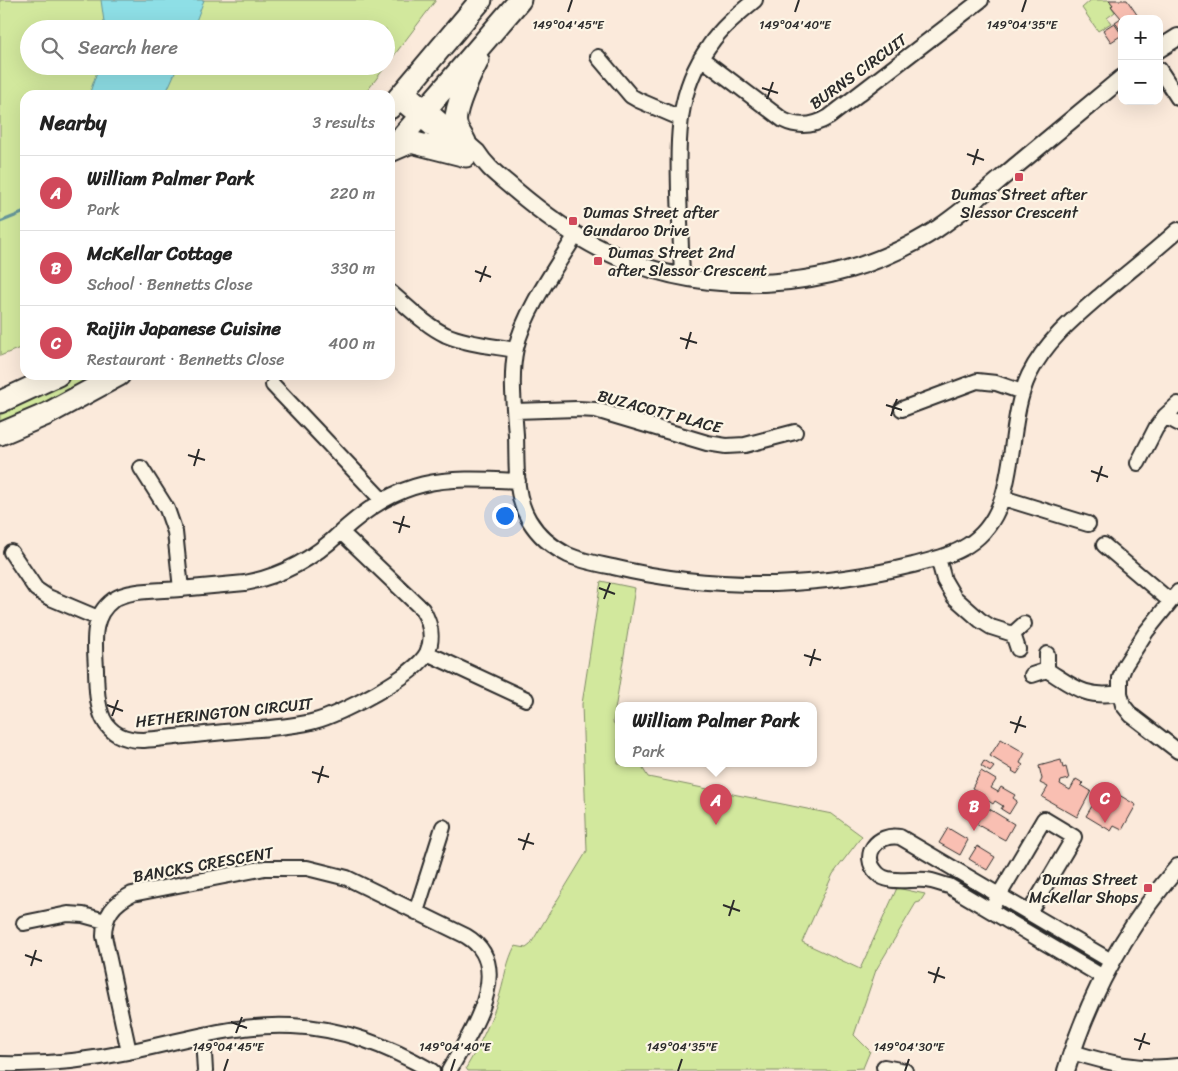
<!DOCTYPE html>
<meta charset="utf-8">
<style>
body{margin:0;font-family:Sriracha,sans-serif;background:#f2f2f2;color:#222}
.controls{position:absolute;right:15px;top:15px;display:grid;overflow:hidden;border-radius:10px;box-shadow:0 5px 20px #0002}
.controls button{width:45px;height:45px;display:grid;place-items:center;padding:0;border:0;border-bottom:1px solid #e0e0e0;background:#fff;color:#222;font:25px sans-serif}
.you{position:absolute;left:504px;top:515px;width:18px;height:18px;margin:-12px;border:4px solid #fff;border-radius:50%;background:#1a73e8;box-shadow:0 0 0 8px #1a73e833}
.badge{display:grid;place-items:center;width:32px;height:32px;border-radius:50%;background:#d1495b;color:#fff;font-size:16px;font-weight:700}
.pin{position:absolute;translate:-50% -41px;filter:drop-shadow(0 1px 2px #0008)}
.pin::after{content:'';position:absolute;top:26px;width:18px;height:15px;background:inherit;clip-path:polygon(0 0,100% 0,50% 100%)}
.popup{position:absolute;left:615px;top:702px;width:202px;height:65px;box-sizing:border-box;display:grid;place-content:center;border-radius:10px;background:#fff;filter:drop-shadow(0 1px 4px #0005);font-size:16px;white-space:nowrap;color:#767676}
.popup b{font-size:19px;color:#222}
.popup::after{content:'';position:absolute;left:50%;top:100%;margin-left:-10px;border:10px solid transparent;border-top-color:#fff}
.list{margin:0;padding:0;list-style:none}
h2{display:flex;justify-content:space-between;align-items:center;height:65px;margin:0;padding:0 20px;font-size:21px}
h2 small{font-size:16px;font-weight:400;color:#767676}
.list li{display:grid;grid-template-columns:32px 1fr auto;gap:15px;align-items:center;box-sizing:border-box;height:75px;padding:0 20px;border-top:1px solid #e0e0e0}
.list b{display:block;font-size:19px;white-space:nowrap}
.list p{margin:0;font-size:16px;white-space:nowrap;color:#767676}
.list em{font-size:16px;font-style:normal;color:#767676}
.icon{flex:none;width:28px;height:28px;fill:none;stroke:currentColor;stroke-width:2;stroke-linecap:round;stroke-linejoin:round}
.map{position:relative;flex:none;width:1178px;height:1071px;overflow:hidden}
.search{position:absolute;background:#fff;box-shadow:0 5px 20px #0002;left:20px;top:20px;width:375px;height:55px;display:flex;align-items:center;gap:12px;box-sizing:border-box;padding:0 18px;border-radius:28px;color:#767676;font-size:19px}
.panel{position:absolute;background:#fff;box-shadow:0 5px 20px #0002;left:20px;top:90px;width:375px;height:290px;border-radius:15px}
.map>svg:first-child{display:block}
.green{fill:#d2e89d;stroke:#7e8a64}
.water{fill:#8edfe6;stroke:#66979b}
.lines{fill:none;stroke-linecap:round;stroke-linejoin:round}
.stream{stroke:#66979b;stroke-width:3}
.building{fill:#f9bfb2;stroke:#2b2b2b}
.minor-casing{stroke:#2b2b2b;stroke-width:18}
.tertiary-casing{stroke:#2b2b2b;stroke-width:20}
.primary-casing{stroke:#2b2b2b;stroke-width:25}
.minor{stroke:#fcf5e5;stroke-width:14}
.tertiary{stroke:#fcf5e5;stroke-width:16}
.primary{stroke:#fcf5e5;stroke-width:21}
.ticks{fill:none;stroke:#2b2b2b;stroke-width:2}
.poi-dot{fill:#d1495b;stroke:#fcf5e5;stroke-width:2}
.labels{text-anchor:middle;stroke-width:4.5;stroke-linejoin:round;paint-order:stroke}
.street-label{font-size:16px;fill:#2b2b2b;stroke:#fcf5e5}
.poi-label{font-size:16px;fill:#2b2b2b;stroke:#fcf5e5;text-anchor:start}
.ticks-label{font-size:12px;text-anchor:middle;fill:#2b2b2b;stroke:#fcf5e5;stroke-width:4.5;stroke-linejoin:round;paint-order:stroke}
</style>
<div class="map">
<svg width="1178" height="1071" viewBox="0 0 1178 1071">
<rect width="100%" height="100%" fill="#fbeadb"/>
<filter id="ink" filterUnits="userSpaceOnUse"><feTurbulence type="fractalNoise" baseFrequency=".02" numOctaves="2"/><feDisplacementMap in="SourceGraphic" scale="10" xChannelSelector="R" yChannelSelector="G"/><feConvolveMatrix kernelMatrix="1 2 1 2 8 2 1 2 1" color-interpolation-filters="sRGB"/></filter>
<g filter="url(#ink)">
<path class="green" d="M0,0H436L386,66V29H29V66H386L364,95H25V346L0,356Z
M1091,0H1109L1113,5L1111,6L1115,12L1107,18L1111,23L1098,31L1082,8Z
M70,375H106L0,427V409Z
M601,581L635,588L613,722L618,730V764H640L648,777L832,814L862,836L833,874L802,942L860,969L897,888L925,894L920,902L916,903L876,970L854,1035L870,1051L863,1068L846,1069L845,1071H468L466,1068C480,1044 492,1020 500,994C505,977 507,961 515,946L526,948L530,945L587,851L582,704Z"/>
<path class="water" d="M101,0H204L193,29H105Z
M99,66H178L165,95H89Z"/>
<g class="lines">
<path class="stream" d="M0,222L25,212"/>
</g>
<path class="building" d="M1109,0H1127L1140,19H1122V33L1115,22L1121,18L1111,6L1113,5Z
M1114,23L1122,35L1111,42L1103,30Z
M1001,739L1025,753L1020,763L1023,765L1017,774L1012,771L1013,770L990,756Z
M1061,760L1063,768L1066,767L1069,779L1061,781L1060,784L1070,790L1076,779L1083,783L1081,785L1091,791L1077,817L1042,797L1048,787L1040,783L1042,779L1039,766Z
M984,761L994,767L990,772L981,766Z
M981,771L996,780L991,788L998,792L1001,787L1015,795L1013,798L1017,801L1009,814L1001,809L1003,806L995,801L993,804L984,798L985,796L972,788Z
M1104,786L1136,805L1122,830L1114,826L1111,831L1086,816Z
M986,807L1014,824L1005,840L976,824Z
M948,828L968,840L960,855L939,843Z
M977,846L995,857L987,870L969,859Z"/>
<g class="lines">
<g class="minor-casing">
<path id="minor" d="M598,57L631,96L638,100L680,118
M701,58L783,120C799,128 814,126 829,117L981,0
M1159,69L1178,98
M576,235C556,267 524,312 516,348C510,376 514,406 516,435C517,464 514,495 529,520C538,535 552,547 568,555C582,561 598,564 613,567C666,580 720,585 775,584C821,582 868,576 913,565C931,560 951,556 968,545C1023,510 1003,429 1029,375C1046,341 1074,318 1102,294C1128,272 1154,252 1178,230
M682,277C681,249 680,221 679,193C678,139 676,92 709,46C721,28 738,14 755,0
M390,292C408,307 425,325 446,335C467,344 493,346 515,350
M273,385L382,500
M1178,404L1165,416L1178,423
M902,409L977,381L996,383L1022,392
M515,411L577,409L596,410L707,443L726,446L745,445L795,432
M1138,463L1156,428L1165,416
M141,468L167,509L175,532L181,589
M1003,498L1088,524
M341,532C313,559 283,576 245,583C223,585 202,587 180,589C161,591 129,589 113,600C90,617 95,644 96,670C97,705 98,741 144,740C178,737 212,733 247,730C269,728 293,727 315,721C340,715 416,675 427,653C434,638 430,622 422,609L341,532C402,477 440,477 518,481
M1104,545L1170,601
M11,552L36,589L48,597L98,618
M938,558L944,580L954,597L980,620L991,627L1013,634L1018,649
M1178,592L1146,632L1125,665L1120,678V693L1123,705L1131,715L1178,751
M1013,634L1024,624
M427,653L526,699
M1047,654V670C1074,687 1086,699 1120,693
M1032,675L1047,670
M995,902L1044,819L1074,837L1029,913
M416,912L443,827
M24,923L68,914L83,915L105,921
M1103,977L949,886C941,884 934,881 926,880C912,878 888,885 877,873C860,855 877,833 900,837L1111,961
M203,1036L205,1071
M129,1052L104,936C104,915 114,903 132,894L265,868H307L347,878L466,936C517,966 469,1035 449,1071
M1072,1052C1108,1063 1140,1071 1178,1066
M0,1064C43,1065 86,1061 128,1052C182,1041 237,1023 292,1026C343,1028 388,1046 432,1071
M884,1067L905,1071"/>
</g>
<g class="tertiary-casing">
<path id="tertiary" d="M1159,49L1178,37
M405,90L477,152C487,168 499,176 514,189C541,212 569,233 601,249C706,301 838,293 937,229C965,210 991,187 1017,165C1052,136 1087,107 1122,78
M397,99L461,152
M1066,1071C1089,995 1126,927 1178,867"/>
</g>
<g class="primary-casing">
<path id="primary" d="M390,108L481,0
M465,142C463,137 457,130 456,124C453,110 471,73 478,60
M390,151L520,0
M390,151L411,142L466,156
M0,402L58,375
M0,434L47,414L119,375"/>
</g>
<use href="#minor" class="minor"/>
<use href="#tertiary" class="tertiary"/>
<use href="#primary" class="primary"/>
</g>
</g>
<path class="ticks" d="M568,12L572,0M795,12L799,0M1022,12L1026,0M762,88L778,93M767,99L773,82M967,154L984,160M973,165L978,149M475,271L491,277M480,282L486,266M680,338L697,343M686,349L691,332M886,405L902,410M891,416L897,399M188,455L205,460M194,466L199,449M1091,471L1108,477M1097,482L1102,466M393,522L410,527M399,533L404,516M599,588L615,594M604,599L610,583M804,655L821,660M810,666L815,649M107,705L123,711M112,716L118,700M1010,722L1026,727M1015,733L1021,716M312,772L329,777M318,783L323,766M518,839L534,844M523,850L529,833M723,905L740,911M729,916L734,900M25,955L42,961M31,966L36,950M928,972L945,978M934,983L939,967M231,1022L247,1028M236,1033L242,1017M1134,1039L1150,1044M1139,1050L1145,1033M224,1071L228,1059M451,1071L455,1059M678,1071L682,1059M905,1071L909,1059"/>
<g class="poi-dot">
<rect x="1014" y="172" width="10" height="10" rx="2.5"/>
<rect x="568" y="216" width="10" height="10" rx="2.5"/>
<rect x="593" y="256" width="10" height="10" rx="2.5"/>
<rect x="1143" y="883" width="10" height="10" rx="2.5"/>
</g>
<g class="labels">
<g class="street-label">
<text transform="translate(858 71) rotate(-36)" y="6">BURNS CIRCUIT</text>
<text transform="translate(660 411) rotate(15)" y="6">BUZACOTT PLACE</text>
<text transform="translate(224 712) rotate(-6)" y="6">HETHERINGTON CIRCUIT</text>
<text transform="translate(203 864) rotate(-10)" y="6">BANCKS CRESCENT</text>
</g>
<g class="poi-label">
<text x="1019" y="200" text-anchor="middle">Dumas Street after<tspan x="1019" dy="18">Slessor Crescent</tspan></text>
<text x="583" y="218">Dumas Street after<tspan x="583" dy="18">Gundaroo Drive</tspan></text>
<text x="608" y="258">Dumas Street 2nd<tspan x="608" dy="18">after Slessor Crescent</tspan></text>
<text x="1138" y="885" text-anchor="end">Dumas Street<tspan x="1138" dy="18">McKellar Shops</tspan></text>
</g>
</g>
<g class="ticks-label">
<text x="568" y="29">149°04'45"E</text>
<text x="795" y="29">149°04'40"E</text>
<text x="1022" y="29">149°04'35"E</text>
<text x="228" y="1051">149°04'45"E</text>
<text x="455" y="1051">149°04'40"E</text>
<text x="682" y="1051">149°04'35"E</text>
<text x="909" y="1051">149°04'30"E</text>
</g>
</svg>
<div class="controls">
<button>+</button>
<button>−</button>
</div>
<div class="you"></div>
<div class="pin badge" style="left:716px;top:825px">A</div>
<div class="popup"><b>William Palmer Park</b>Park</div>
<div class="pin badge" style="left:974px;top:831px">B</div>
<div class="pin badge" style="left:1105px;top:823px">C</div>
<div class="search"><svg class="icon" aria-label="search" viewBox="0 0 24 24"><circle cx="10" cy="10" r="6"/><path d="M15 15l6 6"/></svg>Search here</div>
<section class="panel">
<h2>Nearby<small>3 results</small></h2>
<ul class="list">
<li><span class="badge">A</span><div><b>William Palmer Park</b><p>Park</p></div><em>220 m</em></li>
<li><span class="badge">B</span><div><b>McKellar Cottage</b><p>School · Bennetts Close</p></div><em>330 m</em></li>
<li><span class="badge">C</span><div><b>Raijin Japanese Cuisine</b><p>Restaurant · Bennetts Close</p></div><em>400 m</em></li>
</ul>
</section>
</div>
